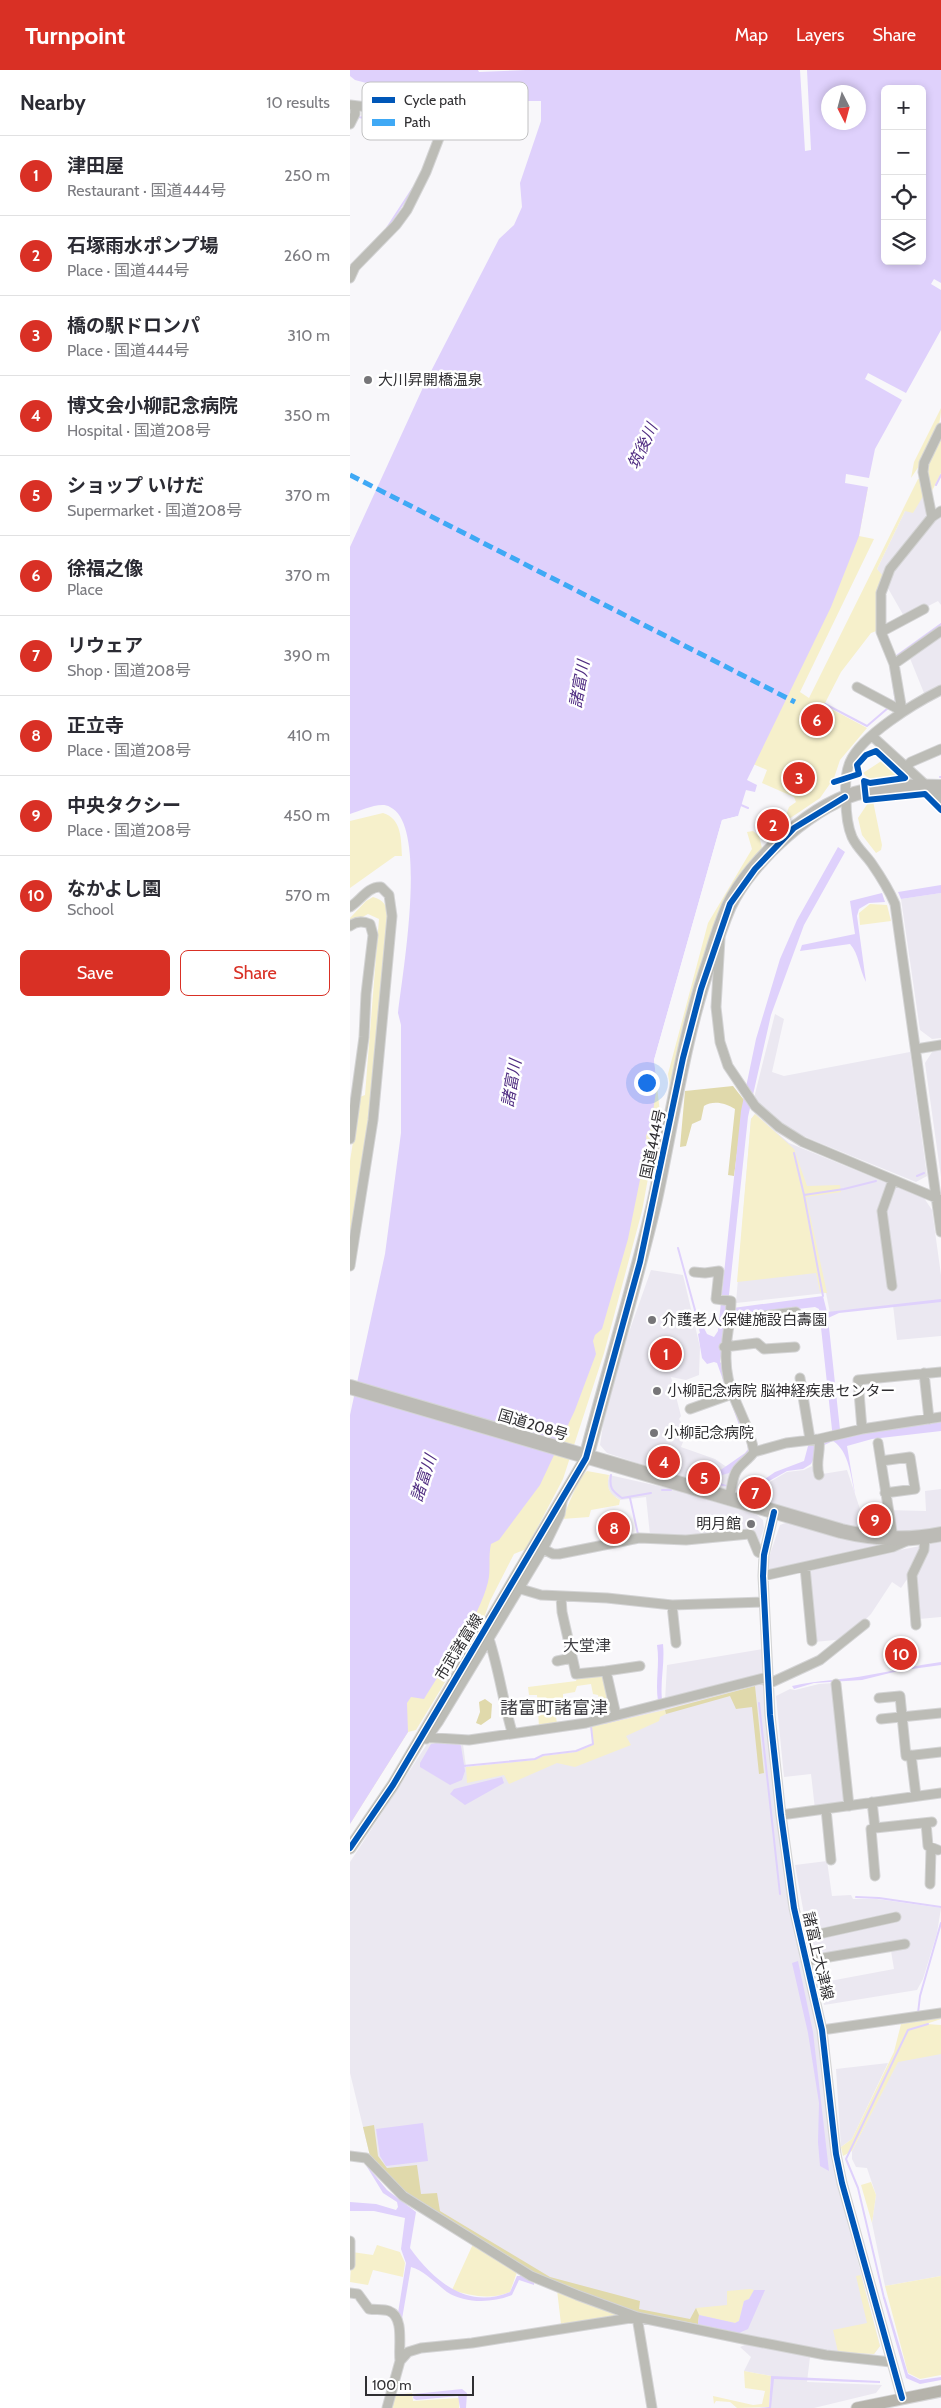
<!DOCTYPE html>
<meta charset="utf-8">
<style>
body{margin:0;font-family:Cabin,"Noto Sans JP",sans-serif;background:#f7f7f7;color:#2b2b33}
.controls{position:absolute;right:15px;top:15px;display:grid;overflow:hidden;border-radius:8px;box-shadow:0 2px 8px #0003}
.controls button{width:45px;height:45px;display:grid;place-items:center;padding:0;border:0;border-bottom:1px solid #e1e1e2;background:#fff;color:#2b2b33;font:25px sans-serif}
.compass{position:absolute;left:471px;top:15px;width:45px;height:45px;border-radius:50%;background:#fff;box-shadow:0 2px 8px #0003;rotate:174deg}
.scale{position:absolute;left:15px;bottom:12px;width:109px;box-sizing:border-box;padding-left:5px;border:2px solid #302f32;border-top:0;font-size:14px;line-height:18px;white-space:nowrap;color:#302f32;-webkit-text-stroke:4px #fff;paint-order:stroke}
.you{position:absolute;left:296px;top:1012px;width:18px;height:18px;margin:-12px;border:4px solid #fff;border-radius:50%;background:#1a73e8;box-shadow:0 0 0 8px #1a73e833}
.badge{display:grid;place-items:center;width:32px;height:32px;border-radius:50%;background:#d93025;color:#fff;font-size:16px;font-weight:700}
.pin{position:absolute;translate:-50% -50%;border:2px solid #fff;box-shadow:0 1px 5px #0006}
.list{margin:0;padding:0;list-style:none}
h2{display:flex;justify-content:space-between;align-items:center;height:65px;margin:0;padding:0 20px;font-size:21px}
h2 small{font-size:16px;font-weight:400;color:#7c7c81}
.list li{display:grid;grid-template-columns:32px 1fr auto;gap:15px;align-items:center;box-sizing:border-box;height:80px;padding:0 20px;border-top:1px solid #e1e1e2}
.list b{display:block;font-size:19px;white-space:nowrap}
.list p{margin:0;font-size:16px;white-space:nowrap;color:#7c7c81}
.list em{font-size:16px;font-style:normal;color:#7c7c81}
.actions{display:flex;gap:10px;padding:15px 20px}
.actions a{flex:1;padding:11px 0;border:1px solid #d93025;border-radius:8px;text-align:center;font-size:18px;color:#d93025}
.actions .main{background:#d93025;color:#fff}
.icon{flex:none;width:28px;height:28px;fill:none;stroke:currentColor;stroke-width:2;stroke-linecap:round;stroke-linejoin:round}
.map{position:relative;flex:none;width:591px;height:2338px;overflow:hidden}
header{display:flex;align-items:center;gap:30px;box-sizing:border-box;height:70px;padding:0 25px;background:#d93025;color:#fff}
header strong{font-size:24px}
nav{display:flex;gap:28px;margin-inline-start:auto;font-size:18px}
main{display:flex}
aside{flex:1;background:#fff}
.map>svg:first-child{display:block}
.built{fill:#ebe8f1}
.green{fill:#f6f0cb}
.forest{fill:#e0d9ab}
.water{fill:#dfd1fc;fill-rule:evenodd}
.pier{fill:#f8f7fa}
.lines{fill:none;stroke-linecap:round;stroke-linejoin:round}
.stream{stroke:#dfd1fc;stroke-width:2}
.minor-casing{stroke:#d4d4d5;stroke-width:11}
.major-casing{stroke:#d4d4d5;stroke-width:13}
.highway-casing{stroke:#d4d4d5;stroke-width:16}
.minor{stroke:#bcbcb6;stroke-width:9}
.major{stroke:#b5b3ab;stroke-width:11}
.highway{stroke:#bcbbb6;stroke-width:14}
.quiet{stroke:#3fa9f5;stroke-width:5;stroke-dasharray:10 5;stroke-linecap:butt}
.cycleway-casing{stroke:#fff;stroke-width:9}
.cycleway{stroke:#0057b8;stroke-width:6}
.poi-dot{fill:#767578;stroke:#fff;stroke-width:2}
.labels{text-anchor:middle;stroke-width:5;stroke-linejoin:round;paint-order:stroke}
.poi-label{font-size:15px;fill:#302f32;stroke:#fff;text-anchor:start}
.street-label{font-size:15px;fill:#302f32;stroke:#fff}
.water-label{font-size:16px;font-style:italic;fill:#502d82;stroke:#fff}
.neighbourhood-label{font-size:16px;fill:#414045;stroke:#fff}
.quarter-label{font-size:18px;fill:#414045;stroke:#fff}
.key{fill:#fff;stroke:#c1c1c2;stroke-width:1}
.key-label{font-size:14px;fill:#302f32}
</style>
<header>
<strong>Turnpoint</strong>
<nav><a>Map</a><a>Layers</a><a>Share</a></nav>
</header>
<main>
<aside>
<h2>Nearby<small>10 results</small></h2>
<ul class="list">
<li><span class="badge">1</span><div><b>津田屋</b><p>Restaurant · 国道444号</p></div><em>250 m</em></li>
<li><span class="badge">2</span><div><b>石塚雨水ポンプ場</b><p>Place · 国道444号</p></div><em>260 m</em></li>
<li><span class="badge">3</span><div><b>橋の駅ドロンパ</b><p>Place · 国道444号</p></div><em>310 m</em></li>
<li><span class="badge">4</span><div><b>博文会小柳記念病院</b><p>Hospital · 国道208号</p></div><em>350 m</em></li>
<li><span class="badge">5</span><div><b>ショップ いけだ</b><p>Supermarket · 国道208号</p></div><em>370 m</em></li>
<li><span class="badge">6</span><div><b>徐福之像</b><p>Place</p></div><em>370 m</em></li>
<li><span class="badge">7</span><div><b>リウェア</b><p>Shop · 国道208号</p></div><em>390 m</em></li>
<li><span class="badge">8</span><div><b>正立寺</b><p>Place · 国道208号</p></div><em>410 m</em></li>
<li><span class="badge">9</span><div><b>中央タクシー</b><p>Place · 国道208号</p></div><em>450 m</em></li>
<li><span class="badge">10</span><div><b>なかよし園</b><p>School</p></div><em>570 m</em></li>
</ul>
<div class="actions"><a class="main">Save</a><a>Share</a></div>
</aside>
<div class="map">
<svg width="591" height="2338" viewBox="0 0 591 2338">
<rect width="100%" height="100%" fill="#f8f7fa"/>
<path class="built" d="M575,423L582,453L591,445V535L588,531L555,548L527,499L555,441Z
M591,556V616L574,623L557,581Z
M591,823V968L582,969L570,960L551,829Z
M425,944L434,949L422,1002L434,1006L560,982L577,1106L566,1112L460,1069L431,1054L404,1028Z
M591,978V1107L575,993L584,979Z
M405,1044L439,1073L574,1128L582,1140L591,1205V1266L547,1270L543,1235L480,1243L476,1223L386,1233L401,1049Z
M301,1200L333,1205L350,1277L349,1305L336,1310L321,1307L331,1346L329,1349L337,1362L331,1377L365,1389L384,1402L380,1418L389,1422L411,1417L437,1402L454,1400L462,1396L466,1405L497,1400L510,1439L535,1434L536,1440L576,1441L575,1421L591,1419V1457L568,1462L511,1460L333,1408L257,1383L250,1375L255,1342L267,1296Z
M259,1405L322,1419L407,1445L413,1450L414,1458L409,1473L402,1461L367,1466L300,1465L296,1427L270,1430L261,1424L257,1415Z
M438,1452L490,1469L534,1474L533,1478L418,1504L419,1487L430,1455Z
M591,1472V1547L569,1549L560,1505L551,1518L542,1512L521,1544L496,1569L464,1572L457,1498Z
M413,1579L415,1607L315,1631L317,1595Z
M484,1613L497,1734L465,1739L461,1704L434,1707L426,1626L440,1619L445,1620L469,1614Z
M413,1614L416,1656L439,1840L467,1960L482,2092L530,2276L524,2284L478,2281L288,2243L182,2203L57,2125L20,2086L0,2003V1792L77,1674H113L116,1697L185,1690L194,1686L226,1682L243,1675L241,1657Z
M477,1791L482,1826L501,1825L503,1829H527L591,1838L587,1863L573,1909L567,1920L474,1935L469,1913L544,1899L540,1875L462,1888L445,1795Z
M591,1961V2206L535,2216L522,2153L526,2125L517,2098L506,2097L502,2089V2081L557,1973Z
M538,1993L502,2069L491,2077L486,1999Z
M397,2274L460,2287L457,2312L532,2315L526,2323L464,2338H421V2306L394,2301L401,2287L390,2277Z"/>
<path class="green" d="M591,338C591,363 575,388 561,408L564,392Z
M591,368V403L581,423H575L563,443L555,441L527,499L533,506L527,534L529,560L521,563L491,602L474,635L517,658L490,690L484,708L470,728L433,753L439,737L446,732L444,727L412,713L417,700L403,694L471,520L518,417L509,466L524,469L450,622L459,628L568,409H572Z
M533,690L551,707L520,710L513,703Z
M523,731L532,775L531,780L526,783L512,765L508,748L518,733Z
M33,743C52,749 51,769 52,786H45L0,818V751Z
M403,761L409,766L412,778L409,789L384,821L321,1024L318,1004L358,853L402,779L397,762Z
M23,827C34,830 36,835 39,846L19,1050L0,1176V1091L10,1027L15,1025L29,849L18,844L0,854V848L16,831Z
M520,834L537,835L541,851L510,855L509,843Z
M304,990L310,1043L292,1141L254,1283L213,1409L176,1479L164,1484L140,1531L134,1548L66,1660L58,1662L0,1754L55,1627L137,1467L233,1269Z
M405,1044L444,1079L457,1116L490,1115L491,1122L456,1127L477,1223L470,1222L466,1203L387,1212L401,1049Z
M237,1401L259,1405C256,1418 259,1423 270,1430L269,1435L241,1440L239,1447L212,1449L230,1408Z
M254,1604L264,1644L254,1646L248,1625L243,1624L241,1614L227,1616L225,1622L213,1624V1631L204,1633L207,1654L189,1657L187,1625H179L178,1617L226,1611L227,1608Z
M315,1640L316,1644L310,1647L309,1651L276,1666L281,1675L225,1697L207,1693L159,1714L154,1705L117,1713L116,1697L185,1690L194,1686L226,1682L243,1675L241,1657Z
M591,1946V1949L576,1954L591,1955V1984L548,1992L502,2081L493,2086L491,2077L502,2069L544,1982L551,1954Z
M521,2112L526,2125L522,2153L511,2115Z
M123,2174L167,2202L160,2222C141,2230 121,2226 102,2220Z
M27,2175L50,2182L55,2193L53,2207L23,2200L18,2215L0,2212L2,2182L23,2185Z
M511,2205L530,2276L524,2284L488,2282L483,2260L517,2253L506,2206Z
M591,2206V2305L570,2309L558,2303L535,2216Z
M400,2219L404,2220L399,2229L394,2231L389,2251L385,2253L349,2245L346,2238L377,2235V2221Z
M207,2220L271,2244L272,2247L211,2254Z
M394,2301L421,2306L419,2337L387,2338L380,2332L366,2331L364,2334L363,2326L403,2335L412,2334L415,2321L395,2318Z
M62,2323L63,2331L109,2328V2338H41L45,2325Z"/>
<path class="forest" d="M383,1016L394,1030L384,1106L378,1105L385,1039C376,1033 363,1030 354,1036L351,1050L342,1054L336,1076L330,1077L335,1021Z
M405,1616L414,1703L409,1704L402,1637L386,1639L380,1626L316,1644L315,1640Z
M135,1629L142,1634L141,1648L131,1655L126,1653L130,1642L129,1632Z
M24,2055L28,2086L37,2098L67,2095L71,2124L87,2123L90,2141L200,2207L290,2231L289,2239L340,2249L346,2238L349,2245L348,2254L288,2243L182,2203L57,2125L20,2086L13,2057Z"/>
<path class="water" d="M0,0H128L129,2L176,0H591V213L584,209L581,214L591,220V260L556,323L518,303L515,309L552,330L525,379L519,408L496,404L495,413L518,417L509,466L481,537L397,710L407,715L405,722L396,720L388,746L372,750L304,990L307,1015L300,1061L296,1065L297,1075L278,1169L252,1259L245,1265L243,1271L246,1284L225,1340L190,1415L149,1470L141,1474C138,1487 141,1500 138,1512C129,1549 94,1596 74,1629L61,1627L57,1633L58,1662L0,1754V1345L35,1184L51,1063V955L48,943C52,905 79,755 40,737C30,731 11,741 0,744V477L76,311L149,169L164,155L172,137L170,113L191,51V31H144L143,40L54,31V23L5,10L0,6ZM535,19H572V191H535ZM478,22H508V52H478Z
M488,777L495,782L454,855L421,945L398,1047L378,1234L383,1238L473,1226L477,1242L591,1229V1232L489,1243L478,1248L490,1360L510,1363L591,1352V1361L522,1369L497,1376L505,1424C501,1407 499,1381 483,1371L470,1377L461,1394L453,1399L437,1401L412,1415L388,1420L386,1419L409,1413L425,1402L454,1391L458,1376L461,1374L483,1369L469,1239L465,1237L377,1247L370,1292L375,1297L393,1357L390,1358L367,1293L364,1292L357,1294L352,1288L348,1264L350,1263L344,1240H345L357,1264L364,1267L368,1261L391,1041L406,969L430,889L447,850Z
M591,815V823L551,829L548,822Z
M532,823L535,832L519,833L509,839L507,846L516,912C509,899 509,884 500,874L450,881L452,875L505,864L500,831Z
M398,1367L400,1380L379,1403L369,1406L366,1412L380,1416L379,1417L362,1414L365,1404L395,1383L398,1379L396,1369Z
M313,1574C315,1593 310,1611 312,1630L308,1631C305,1612 310,1594 307,1575Z
M591,1592V1595L548,1601L512,1610L464,1613L444,1619L442,1616C468,1610 493,1610 519,1605C543,1601 567,1595 591,1592Z
M86,1673H109L111,1676L115,1701L112,1710L100,1715L70,1697V1693L81,1674Z
M152,1707L154,1713L115,1735L100,1724L104,1719Z
M448,1891L463,1962L479,2101L470,2096L468,2072L469,2033L458,1963L442,1893Z
M73,2053L78,2091L36,2096L30,2086L26,2059Z
M14,2092L37,2120L66,2142L60,2178C84,2211 117,2240 160,2222L167,2206H171L184,2213V2215L169,2210L162,2225C144,2233 115,2234 97,2222C85,2213 75,2201 61,2197L52,2249L48,2243L56,2193L51,2179L55,2148L24,2141H0V2132L26,2134L46,2140L48,2137L47,2132L33,2123Z
M404,2220H415L398,2259L389,2263L348,2254L349,2245L385,2253L389,2251L394,2231L399,2229Z
M535,2227L558,2304L570,2310L591,2307V2310L570,2314L556,2308L533,2228Z
M421,2306L530,2311V2313L424,2309L421,2338H409L419,2337Z
M112,2319L117,2323L116,2338H110L108,2326L66,2330L63,2328L64,2324Z"/>
<path class="pier" d="M450,0H457L461,80L455,81Z
M388,746L387,748L374,752L306,990L309,1012L307,1015L304,990L372,750Z"/>
<g class="lines">
<path class="stream" d="M7,47L84,55L88,61
M37,158L63,118
M586,415L591,405
M545,587L591,554
M543,612L546,633
M475,634L517,656L538,638
M590,707H591
M391,735L398,738
M444,1083L454,1125
M567,1106L574,1103
M328,1178L345,1240
M473,1226L454,1125L494,1119L526,1111
M261,1405C259,1418 262,1421 272,1428L301,1423
M312,1420H321
M280,1428L288,1464
M409,1633L430,1824
M254,1653L376,1622
M113,1696L185,1689L193,1685L226,1681L243,1674L241,1656H242
M506,1827L529,1828L591,1837
M568,1943L570,1926L591,1853
M534,2228L508,2118L496,2089L558,1960L578,1954"/>
<g class="minor-casing">
<path id="minor" d="M0,35C24,39 75,36 94,51V55L76,102L57,140L46,155L5,197L0,208
M0,54L5,44V36
M582,447L573,402L574,393L591,358
M531,562L574,539
M544,594L591,561
M507,617L552,641
M591,620C565,633 512,665 500,692C495,704 495,718 496,730C496,743 497,755 502,767C507,778 516,785 522,794C531,807 539,820 545,834L591,1162
M552,641L544,594L531,562V523L540,499L582,447L591,441
M522,666L591,729
M556,697L561,692L591,679
M0,837C10,831 18,816 31,817L39,825L42,846L23,1050L0,1196
M0,856C6,851 13,851 20,854L23,865L16,924L14,967L0,1069
M370,869L366,937L370,972L378,996L405,1036L429,1057L453,1072L591,1130
M566,979L591,975
M344,1202L355,1203L369,1201L366,1229L381,1231L380,1250
M542,1216L532,1141L543,1110
M374,1277L407,1273L414,1279L445,1277
M574,1303L579,1349
M450,1308L460,1369
M340,1339L382,1324
M512,1359L508,1310L591,1302
M528,1373L543,1468
M404,1382L436,1373L469,1369L512,1359L591,1347
M531,1391L560,1387L565,1419L535,1423
M469,1405C465,1392 471,1382 469,1369
M378,1428C383,1419 381,1409 387,1400C391,1394 399,1389 404,1382C401,1362 391,1345 384,1327C373,1301 375,1276 380,1250L446,1242
M424,1442L414,1485L413,1506L420,1645L431,1745L444,1838L472,1960L486,2084L492,2113L552,2328
M193,1479L203,1484H209L289,1468L336,1470L399,1464L401,1465L408,1482L414,1485
M455,1497L462,1571
M413,1506L543,1477L559,1470
M164,1517L191,1525L257,1528L322,1535L414,1532
M211,1527L212,1542L226,1604L256,1601L266,1645
M322,1535L326,1573
M566,1555L562,1505L574,1480L575,1467
M139,1569C149,1600 153,1631 162,1662
M207,1591L222,1588
M256,1601L290,1596
M418,1614L470,1590L515,1554
M486,1614L499,1736
M529,1628L550,1626L556,1686L591,1682
M531,1649L591,1643
M71,1667L119,1670L236,1653L418,1607
M76,1669L89,1651L193,1479L210,1444L212,1432
M561,1685L566,1726
M522,1732L525,1758L582,1752
M476,1739L481,1790
M431,1745L591,1723
M576,1753L578,1776L588,1780
M525,1806L521,1759L525,1758
M580,1814L581,1779
M451,1868L546,1847
M456,1891L555,1874
M472,1960L591,1943
M0,2086L16,2088L53,2126L181,2206L227,2225L287,2247L393,2269L476,2285L541,2292
M0,2171V2195
M0,2223L8,2224L19,2239C25,2240 34,2239 39,2241C55,2247 48,2278 50,2291
M287,2247L302,2338
M37,2338L50,2291L58,2282L71,2278L122,2273L287,2247"/>
</g>
<g class="major-casing">
<path id="major" d="M0,1778L43,1715L236,1388
M507,2338L591,2321"/>
</g>
<g class="highway-casing">
<path id="highway" d="M0,1317L491,1461C524,1469 558,1471 591,1464
M236,1388C258,1303 284,1219 304,1134C322,1052 333,967 361,887C366,870 372,852 379,836C401,790 465,731 516,721C541,716 566,716 591,717"/>
</g>
<use href="#minor" class="minor"/>
<use href="#major" class="major"/>
<use href="#highway" class="highway"/>
<path class="quiet" d="M0,405L445,632"/>
<g class="cycleway-casing">
<path id="cycleway" d="M484,712L509,704L507,695L516,685L526,681L555,708L520,713L514,711L516,730L575,724L591,740
M424,1442L414,1485L413,1506L420,1645L431,1745L444,1838L472,1960L486,2084L492,2113L552,2328
M0,1778L43,1715L236,1388L290,1192L333,988L351,919L380,834L405,799L444,758L495,727"/>
</g>
<use href="#cycleway" class="cycleway"/>
</g>
<g class="poi-dot">
<circle cx="18" cy="310" r="5"/>
<circle cx="302" cy="1250" r="5"/>
<circle cx="307" cy="1321" r="5"/>
<circle cx="304" cy="1363" r="5"/>
<circle cx="401" cy="1454" r="5"/>
</g>
<g class="labels">
<g class="poi-label">
<text x="28" y="315">大川昇開橋温泉</text>
<text x="312" y="1255">介護老人保健施設白壽園</text>
<text x="317" y="1326">小柳記念病院 脳神経疾患センター</text>
<text x="314" y="1368">小柳記念病院</text>
<text x="391" y="1459" text-anchor="end">明月館</text>
</g>
<g class="street-label">
<text transform="translate(303 1074) rotate(-78)" y="5">国道444号</text>
<text transform="translate(183 1355) rotate(17)" y="5">国道208号</text>
<text transform="translate(109 1577) rotate(-58)" y="5">市武諸富線</text>
<text transform="translate(468 1886) rotate(77)" y="5">諸富上大津線</text>
</g>
<g class="water-label">
<text transform="translate(292 376) rotate(-65)" y="6">筑後川</text>
<text transform="translate(229 614) rotate(-80)" y="6">諸富川</text>
<text transform="translate(161 1013) rotate(-80)" y="6">諸富川</text>
<text transform="translate(73 1408) rotate(-72)" y="6">諸富川</text>
</g>
<g class="neighbourhood-label">
<text x="237" y="1581">大堂津</text>
</g>
<g class="quarter-label">
<text x="204" y="1644">諸富町諸富津</text>
</g>
</g>
<rect x="12" y="12" width="166" height="58" rx="8" class="key"/>
<rect x="22" y="27" width="23" height="6" fill="#0057b8"/>
<rect x="22" y="49" width="23" height="7" fill="#3fa9f5"/>
<g class="key-label">
<text x="54" y="35">Cycle path</text>
<text x="54" y="57">Path</text>
</g>
</svg>
<div class="controls">
<button>+</button>
<button>−</button>
<button><svg class="icon" aria-label="locate" viewBox="0 0 24 24"><circle cx="12" cy="12" r="6"/><path d="M12 2v4M12 18v4M2 12h4M18 12h4"/></svg></button>
<button><svg class="icon" aria-label="layers" viewBox="0 0 24 24"><path d="M12 4l9 5-9 5-9-5zM3 14l9 5 9-5"/></svg></button>
</div>
<svg class="compass" viewBox="-18 -18 36 36"><path d="M0-13l5 13h-10z" fill="#e53935"/><path d="M0 13l5-13h-10z" fill="#7c7c81"/></svg>
<div class="scale">100 m</div>
<div class="you"></div>
<div class="pin badge" style="left:316px;top:1284px">1</div>
<div class="pin badge" style="left:423px;top:755px">2</div>
<div class="pin badge" style="left:449px;top:708px">3</div>
<div class="pin badge" style="left:314px;top:1392px">4</div>
<div class="pin badge" style="left:354px;top:1408px">5</div>
<div class="pin badge" style="left:467px;top:650px">6</div>
<div class="pin badge" style="left:405px;top:1423px">7</div>
<div class="pin badge" style="left:264px;top:1458px">8</div>
<div class="pin badge" style="left:525px;top:1450px">9</div>
<div class="pin badge" style="left:551px;top:1584px">10</div>
</div>
</main>
